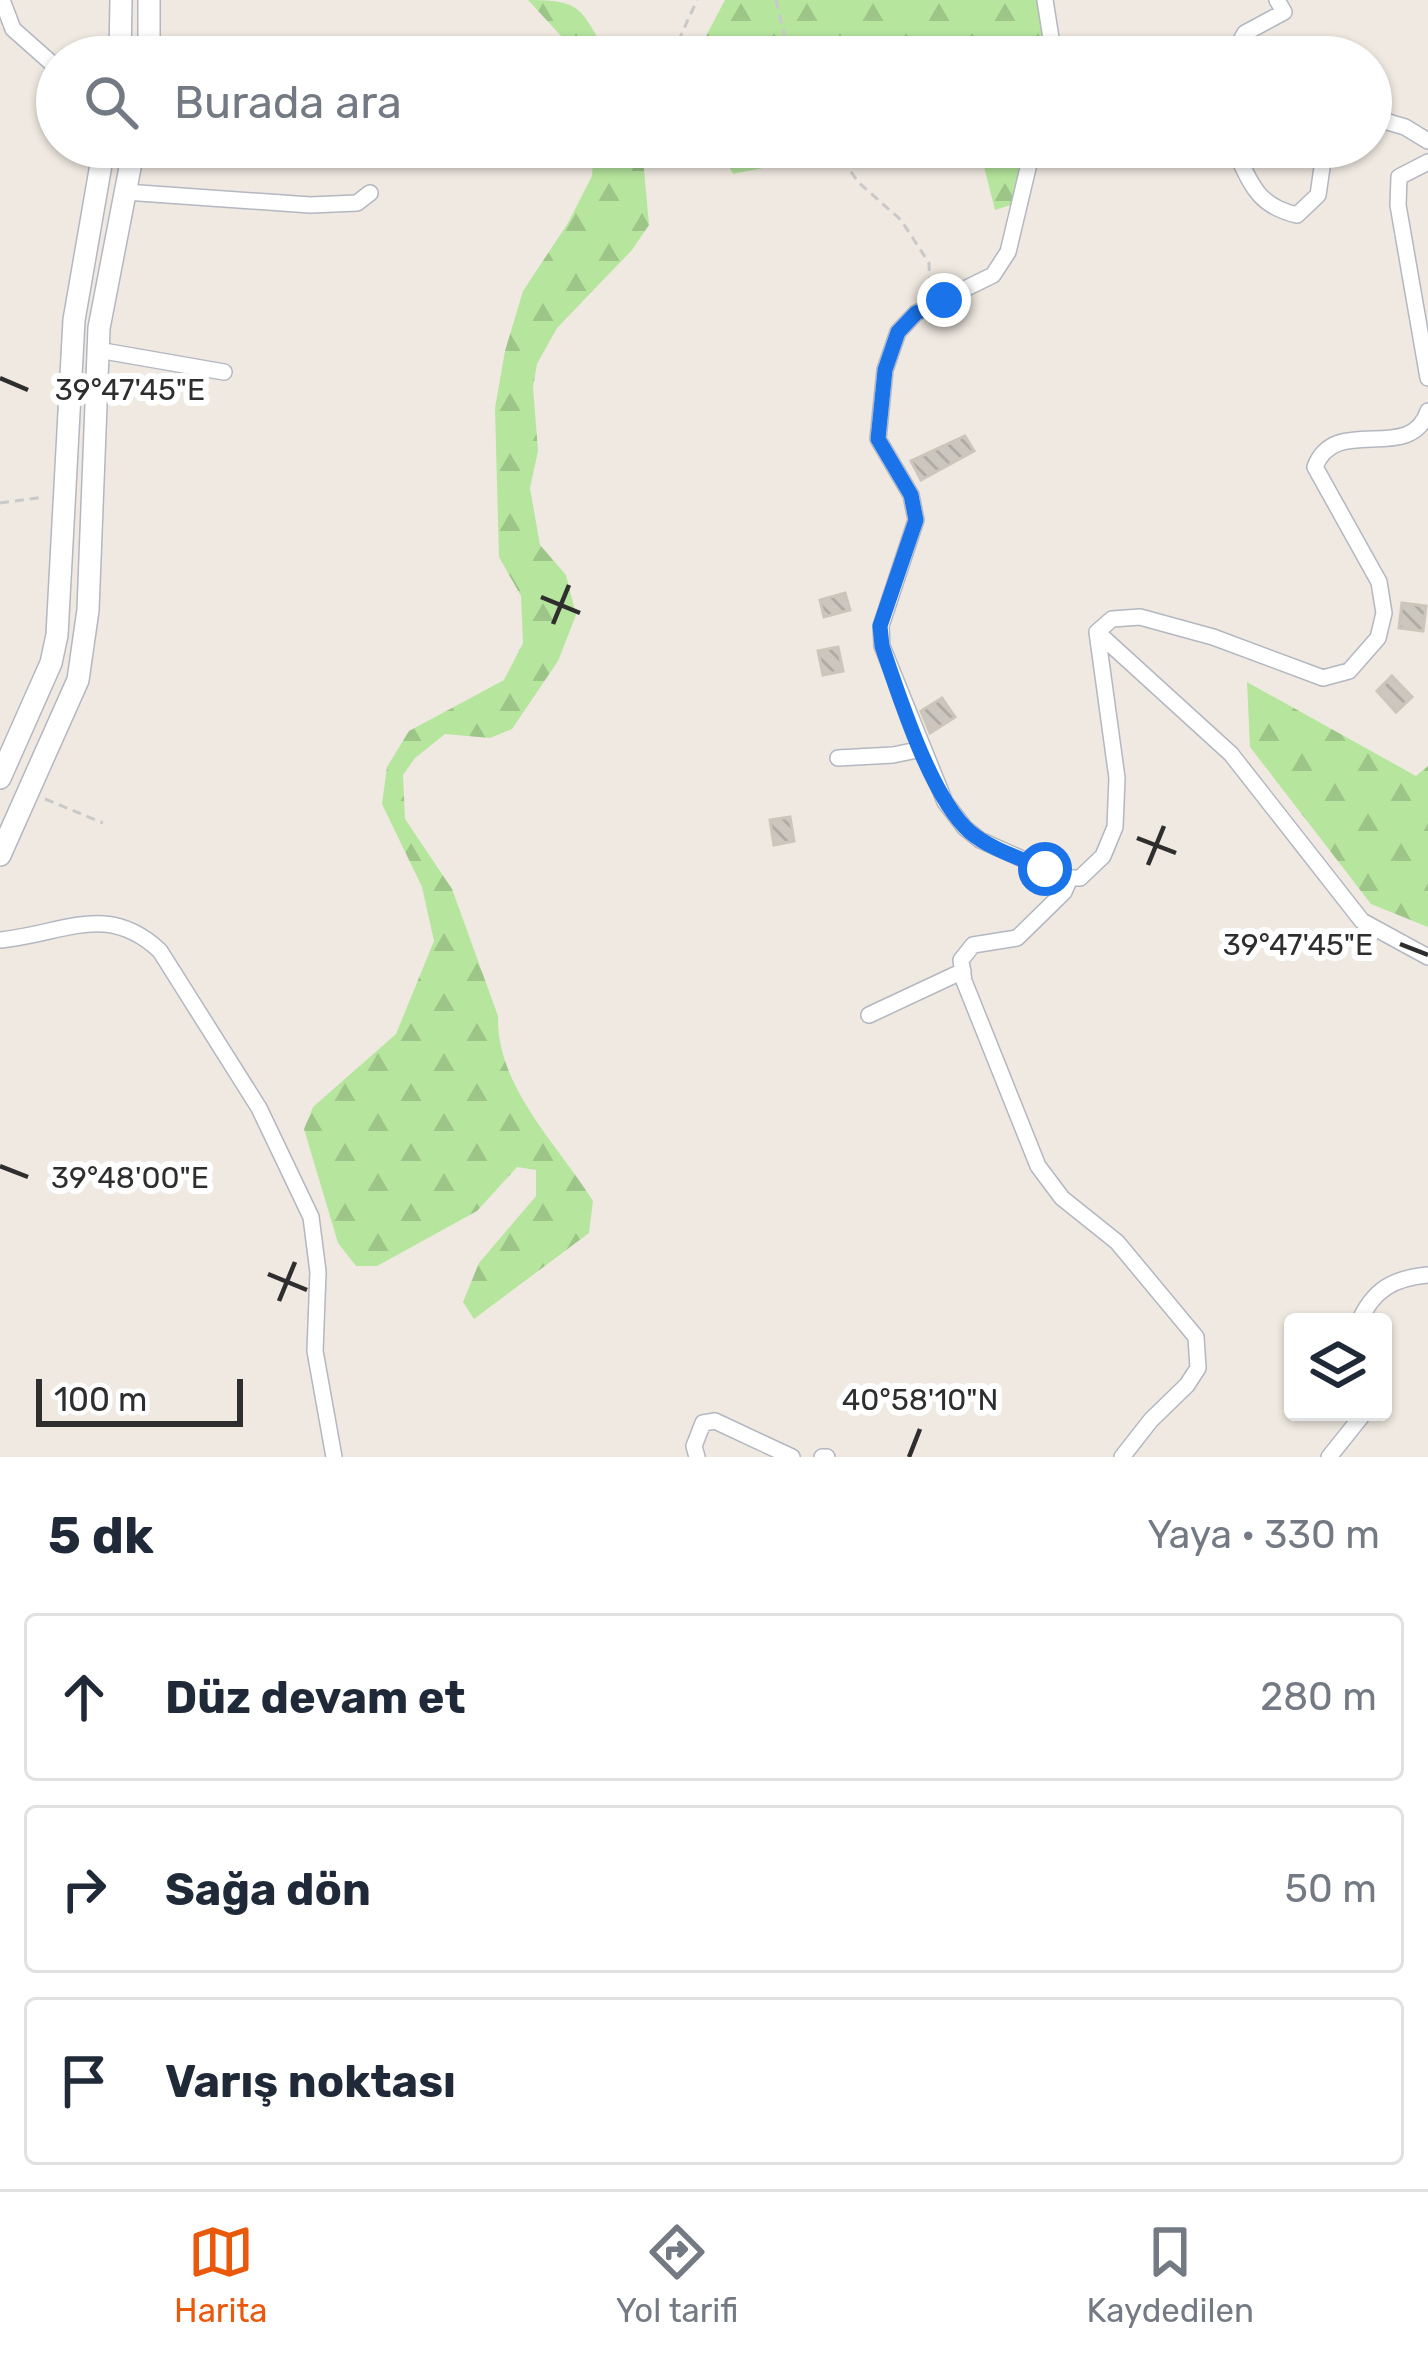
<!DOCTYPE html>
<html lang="tr">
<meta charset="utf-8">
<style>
body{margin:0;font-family:Rubik,sans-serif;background:#f6f6f7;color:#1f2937}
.controls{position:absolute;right:36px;bottom:36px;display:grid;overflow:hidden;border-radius:12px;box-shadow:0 3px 9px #0004}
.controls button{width:108px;height:108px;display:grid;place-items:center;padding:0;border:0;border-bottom:3px solid #e0e1e3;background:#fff;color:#1f2937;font:60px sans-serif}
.scale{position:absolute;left:36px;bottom:30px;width:207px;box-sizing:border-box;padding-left:12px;border:6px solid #2e2e2e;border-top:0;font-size:33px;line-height:42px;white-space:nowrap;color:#2e2e2e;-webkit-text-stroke:9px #fff;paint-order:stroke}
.stop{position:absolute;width:36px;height:36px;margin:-27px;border:9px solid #1a73e8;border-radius:50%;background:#fff}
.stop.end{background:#1a73e8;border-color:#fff;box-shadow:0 3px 12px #0008}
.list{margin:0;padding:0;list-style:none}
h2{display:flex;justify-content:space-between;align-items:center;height:156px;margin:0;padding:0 48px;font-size:51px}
h2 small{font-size:39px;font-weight:400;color:#747a83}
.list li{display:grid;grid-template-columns:78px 1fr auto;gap:36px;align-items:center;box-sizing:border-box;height:168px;margin:0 24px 24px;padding:0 24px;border:3px solid #e0e1e3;border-radius:12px}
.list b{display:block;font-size:45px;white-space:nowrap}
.list em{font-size:39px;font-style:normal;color:#747a83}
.icon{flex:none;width:66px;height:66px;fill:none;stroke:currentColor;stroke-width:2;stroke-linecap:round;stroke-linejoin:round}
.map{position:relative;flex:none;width:1428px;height:1457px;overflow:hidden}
.search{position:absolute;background:#fff;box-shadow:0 3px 9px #0004;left:36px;right:36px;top:36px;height:132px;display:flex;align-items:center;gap:30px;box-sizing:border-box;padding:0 42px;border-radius:66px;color:#747a83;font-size:45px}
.sheet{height:732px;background:#fff}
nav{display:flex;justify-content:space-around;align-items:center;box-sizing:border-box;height:168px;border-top:3px solid #e0e1e3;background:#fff;font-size:33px;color:#747a83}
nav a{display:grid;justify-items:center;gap:6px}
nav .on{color:#ea580c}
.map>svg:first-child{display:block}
.forest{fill:url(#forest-firs)}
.building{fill:url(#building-back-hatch);stroke:#cbc5ba;stroke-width:3}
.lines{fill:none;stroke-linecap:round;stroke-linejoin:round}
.minor-casing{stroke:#b4b7c1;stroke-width:18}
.secondary-casing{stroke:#b4b7c1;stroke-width:24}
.path{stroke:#c9c9c9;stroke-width:3;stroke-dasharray:9 6;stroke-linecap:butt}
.minor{stroke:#fff;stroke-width:15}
.secondary{stroke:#fff;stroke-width:21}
.route{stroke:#1a73e8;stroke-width:15}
.ticks{fill:none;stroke:#2e2e2e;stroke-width:4.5}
.ticks-label{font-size:30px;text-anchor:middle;fill:#2e2e2e;stroke:#fff;stroke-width:12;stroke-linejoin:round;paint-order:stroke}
</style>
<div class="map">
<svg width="1428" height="1457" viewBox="0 0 1428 1457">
<defs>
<pattern id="forest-firs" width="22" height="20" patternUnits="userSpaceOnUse" patternTransform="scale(3)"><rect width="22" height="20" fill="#b6e59e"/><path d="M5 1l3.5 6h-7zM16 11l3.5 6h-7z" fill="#9dc588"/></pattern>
<pattern id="building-back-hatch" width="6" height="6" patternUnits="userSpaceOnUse" patternTransform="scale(3)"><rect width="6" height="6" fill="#cbc7bf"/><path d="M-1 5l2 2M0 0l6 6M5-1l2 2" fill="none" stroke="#afaba4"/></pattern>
</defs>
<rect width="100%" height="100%" fill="#efe9e1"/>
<path class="forest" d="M528,0C587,0 579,11 610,57H574L563,38Z
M725,0H1037L1043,36L1041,57H695Z
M594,147H642L649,225L632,250L557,328L537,364L533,387L538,451L530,488L540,545L566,575L576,615L558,661L512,729L490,738L445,734L415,758L403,775L405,819L452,889L498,1016C496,1086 558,1145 593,1201L589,1233L474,1319L463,1302L479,1263L536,1196V1170L517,1167L477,1211L377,1266H356L338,1243L304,1129L313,1107L396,1034L434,941L422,887L382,804L387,767L409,731L504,680L523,643L521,596L499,557L495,408L505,351L523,291L568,223L592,176Z
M719,147H867L733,174Z
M979,147H1025L1014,204L995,210Z
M1247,682L1416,776L1428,766V927L1371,904L1250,747Z"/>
<path class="building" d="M965,436L974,451L921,480L911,461Z
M845,593L850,610L824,617L820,600Z
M1402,603L1426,606L1423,631L1399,628Z
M838,647L843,671L823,675L818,651Z
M1392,676L1412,697L1396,712L1377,691Z
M942,698L955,717L930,733L921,711Z
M790,817L794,841L774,845L770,820Z"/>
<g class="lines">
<g class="minor-casing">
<path id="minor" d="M2,0L13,29L57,68
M1045,0L1051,38L1048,57
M1231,57L1245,33L1284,12L1277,0
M1371,117L1405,127L1428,141
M1033,147L1008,252L993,275L916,313L898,332L885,370L878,439L911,495L916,520L881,626L882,646L945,802L965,828L980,840L1065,878H1080L1103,856L1115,827L1117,778L1097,632L1112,619L1140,617L1213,637L1323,678L1349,671L1378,638L1384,613L1379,582L1315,467C1335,413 1410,465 1428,411
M1233,147C1251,182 1255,205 1297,215L1318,195L1325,147
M1428,162L1399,177L1398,205L1428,378
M125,192L310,205L357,203L370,193
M98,350L224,372
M1097,632L1231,754L1362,921L1428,957
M838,758L893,755L922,749
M1070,878L1064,892L1017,938L973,945L961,960L964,981L1038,1166L1062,1198L1117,1242L1196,1337L1198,1368L1187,1385L1151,1420L1122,1457
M0,940C63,934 107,901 160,951L259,1108L311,1217L318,1272L315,1351L334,1457
M869,1015L963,971
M1359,1322C1373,1290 1393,1278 1428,1275
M697,1457L694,1446L703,1423L715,1421L792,1457
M822,1457H827
M1329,1457L1365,1412"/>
</g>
<g class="secondary-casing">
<path id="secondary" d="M149,0V57
M120,57L121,0
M0,778L51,663L57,635L74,320L104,147
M0,855L78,680L88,610L99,328L134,147"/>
</g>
<path class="path" d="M776,0L790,57
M672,55L697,0
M834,147L858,182L901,220L929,263L930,292
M0,503L44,497
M45,799L103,823"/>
<use href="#minor" class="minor"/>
<use href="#secondary" class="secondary"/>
</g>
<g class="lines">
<path class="route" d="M944,300L916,313L898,332L885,370L878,439L911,495L916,520L880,626L882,646C899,696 931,798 970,832C990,849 1020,858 1045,869"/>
</g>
<path class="ticks" d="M0,378L28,390M541,597L580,613M553,624L569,585M1137,838L1176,853M1148,865L1164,826M1400,944L1428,955M0,1166L28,1177M268,1274L307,1290M279,1301L295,1262M909,1457L920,1429"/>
<g class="ticks-label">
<text x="130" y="400">39°47'45"E</text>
<text x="1298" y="955">39°47'45"E</text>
<text x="130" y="1188">39°48'00"E</text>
<text x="920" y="1410">40°58'10"N</text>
</g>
</svg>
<div class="controls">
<button><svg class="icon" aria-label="layers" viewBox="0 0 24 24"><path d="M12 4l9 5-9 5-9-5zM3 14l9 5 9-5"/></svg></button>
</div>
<div class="scale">100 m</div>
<div class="stop" style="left:1045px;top:869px"></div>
<div class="stop end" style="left:944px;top:300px"></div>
<div class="search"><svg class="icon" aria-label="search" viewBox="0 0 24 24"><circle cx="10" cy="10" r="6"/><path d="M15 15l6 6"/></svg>Burada ara</div>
</div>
<section class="sheet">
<h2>5 dk<small>Yaya · 330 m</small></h2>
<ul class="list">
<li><svg class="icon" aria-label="ahead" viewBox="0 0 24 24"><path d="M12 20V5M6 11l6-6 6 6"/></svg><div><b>Düz devam et</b></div><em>280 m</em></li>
<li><svg class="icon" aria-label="right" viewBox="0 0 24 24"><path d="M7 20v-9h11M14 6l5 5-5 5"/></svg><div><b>Sağa dön</b></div><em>50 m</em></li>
<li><svg class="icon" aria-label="arrive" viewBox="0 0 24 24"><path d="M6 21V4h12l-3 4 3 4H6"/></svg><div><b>Varış noktası</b></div></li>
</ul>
</section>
<nav>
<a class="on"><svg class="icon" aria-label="map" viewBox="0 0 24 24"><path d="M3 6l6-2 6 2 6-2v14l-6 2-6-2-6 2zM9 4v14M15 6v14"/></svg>Harita</a>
<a><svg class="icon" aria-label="directions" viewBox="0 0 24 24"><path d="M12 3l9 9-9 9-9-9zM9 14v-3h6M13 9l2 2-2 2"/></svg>Yol tarifi</a>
<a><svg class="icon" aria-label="saved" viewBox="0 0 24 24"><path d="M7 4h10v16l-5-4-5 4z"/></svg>Kaydedilen</a>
</nav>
